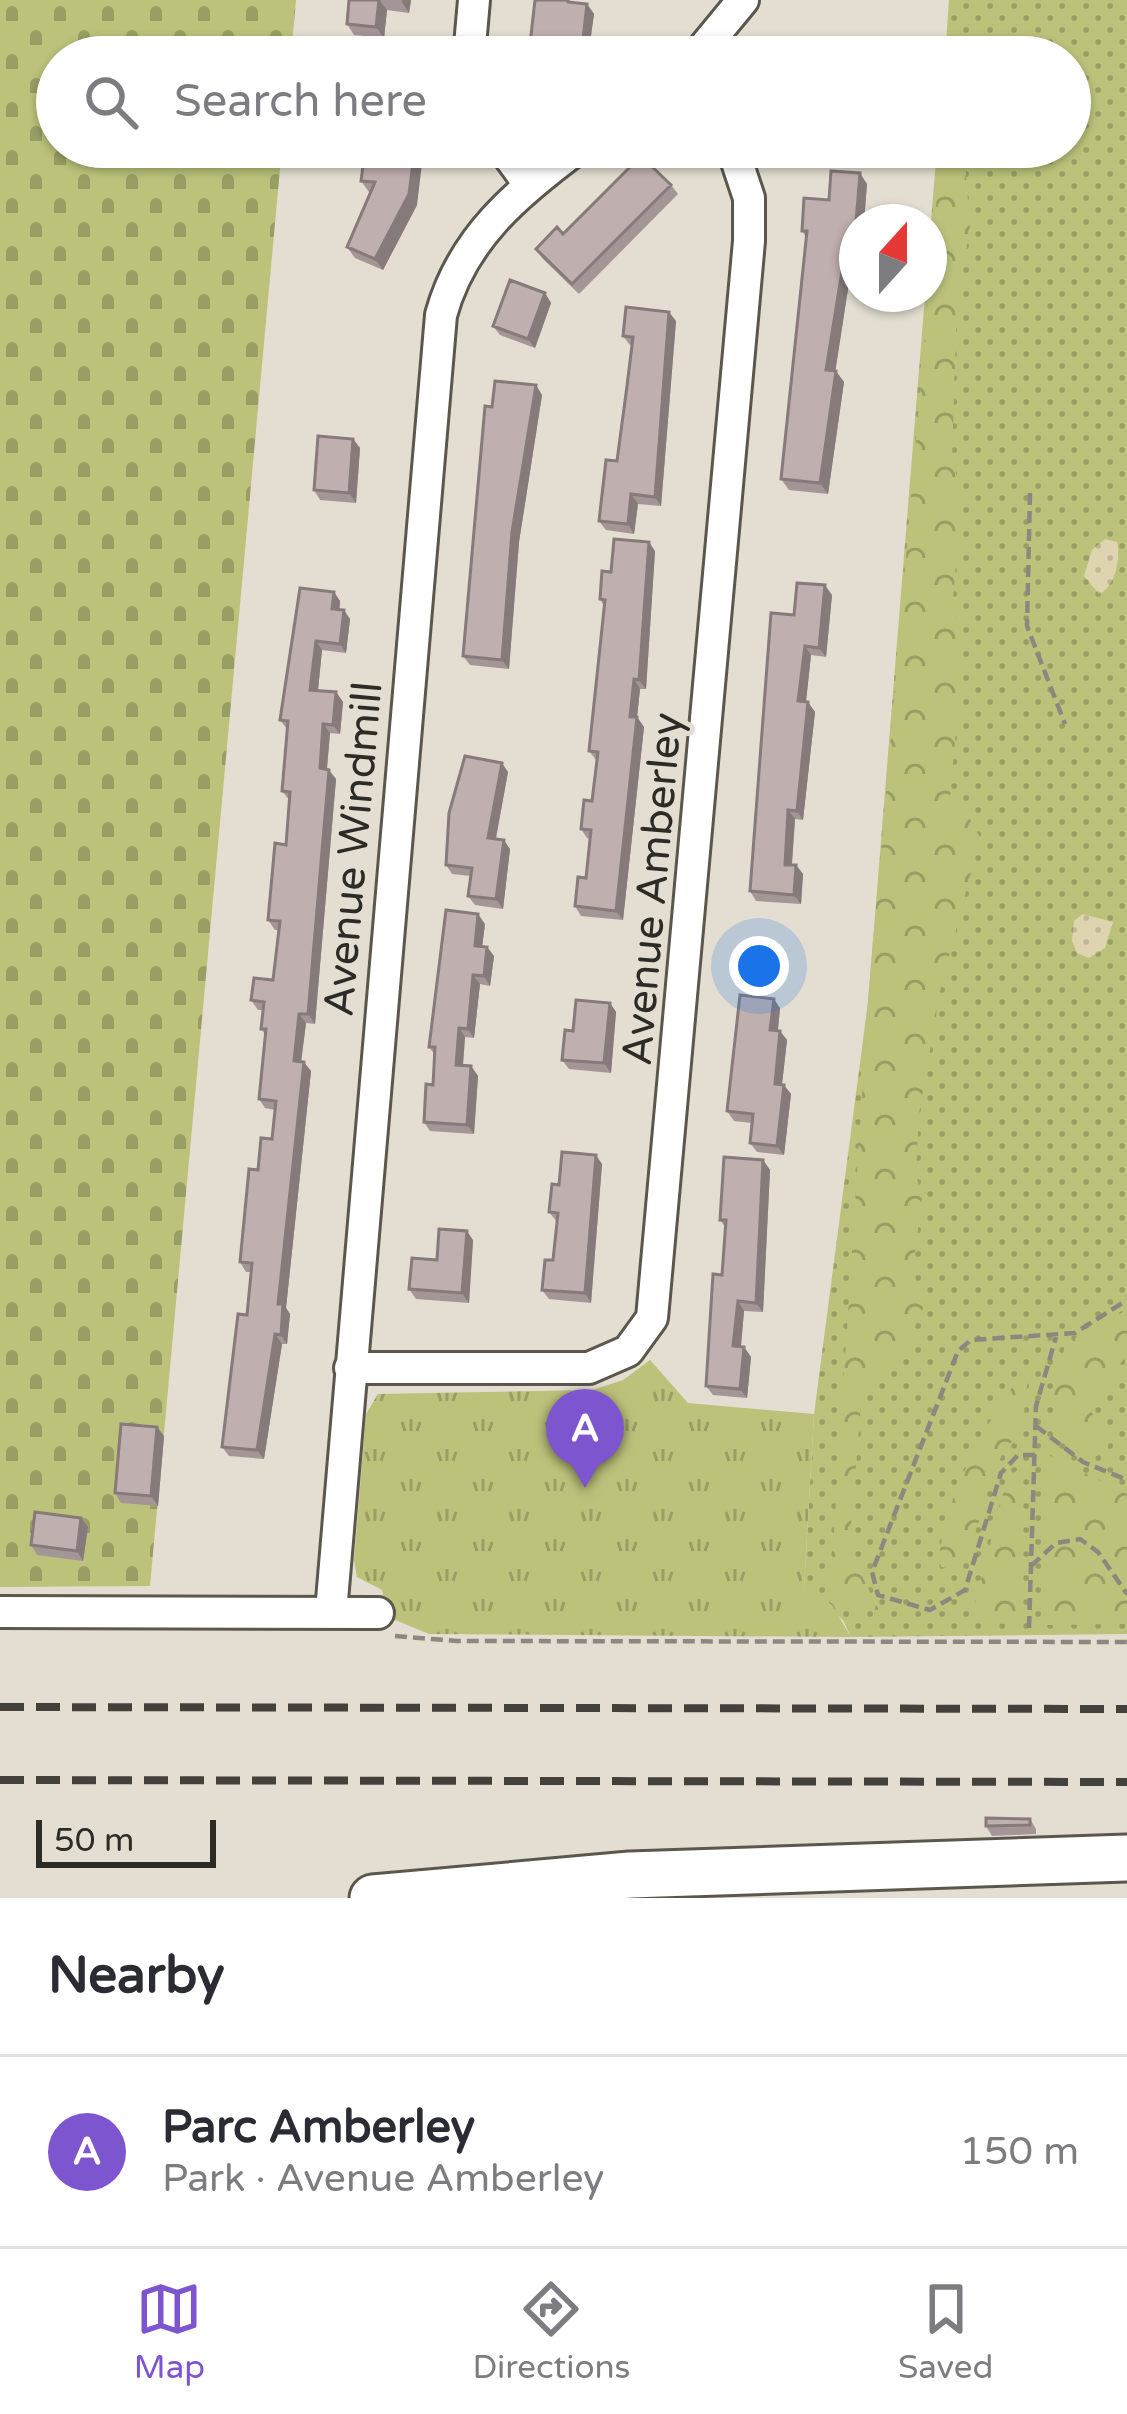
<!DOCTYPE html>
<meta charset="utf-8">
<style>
body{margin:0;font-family:"Varela Round",sans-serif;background:#f7f7f7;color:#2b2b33}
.compass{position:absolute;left:839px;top:204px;width:108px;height:108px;border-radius:50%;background:#fff;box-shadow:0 3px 9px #0004;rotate:21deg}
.scale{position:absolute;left:36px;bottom:30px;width:180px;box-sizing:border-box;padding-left:12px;border:6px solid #2d2b26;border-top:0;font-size:33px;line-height:42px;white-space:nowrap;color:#2d2b26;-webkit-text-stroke:9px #e3ded1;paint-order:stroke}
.you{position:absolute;left:759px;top:966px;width:42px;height:42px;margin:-30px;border:9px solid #fff;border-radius:50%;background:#1a73e8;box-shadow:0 0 0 18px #1a73e833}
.badge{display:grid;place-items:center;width:78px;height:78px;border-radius:50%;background:#7d55cf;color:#fff;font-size:39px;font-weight:700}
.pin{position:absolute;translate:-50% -99px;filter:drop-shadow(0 3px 6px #0008)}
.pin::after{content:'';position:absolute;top:63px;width:42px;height:36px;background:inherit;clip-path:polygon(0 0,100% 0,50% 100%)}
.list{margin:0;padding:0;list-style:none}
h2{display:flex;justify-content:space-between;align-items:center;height:156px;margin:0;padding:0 48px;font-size:51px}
h2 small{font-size:39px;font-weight:400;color:#7c7c81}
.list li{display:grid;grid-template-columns:78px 1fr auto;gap:36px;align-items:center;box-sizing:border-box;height:192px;padding:0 48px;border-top:3px solid #e1e1e2}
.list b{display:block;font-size:45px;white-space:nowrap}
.list p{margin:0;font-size:39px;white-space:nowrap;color:#7c7c81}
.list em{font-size:39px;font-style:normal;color:#7c7c81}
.icon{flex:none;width:66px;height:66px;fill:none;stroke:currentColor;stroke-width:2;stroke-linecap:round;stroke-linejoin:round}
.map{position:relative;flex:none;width:1127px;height:1898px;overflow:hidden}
.search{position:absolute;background:#fff;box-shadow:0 3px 9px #0004;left:36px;right:36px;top:36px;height:132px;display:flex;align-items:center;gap:30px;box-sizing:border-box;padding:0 42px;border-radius:66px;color:#7c7c81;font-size:45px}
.sheet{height:348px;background:#fff}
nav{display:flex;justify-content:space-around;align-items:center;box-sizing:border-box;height:168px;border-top:3px solid #e1e1e2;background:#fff;font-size:33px;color:#7c7c81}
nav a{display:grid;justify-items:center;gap:6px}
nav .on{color:#7d55cf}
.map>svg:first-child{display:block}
.grass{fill:url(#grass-dots)}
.forest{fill:url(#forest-crowns)}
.sand{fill:url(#sand-dots)}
.cemetery{fill:url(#cemetery-stones)}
.park{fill:url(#park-tufts)}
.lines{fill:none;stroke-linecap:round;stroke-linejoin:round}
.minor-casing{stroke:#5b574c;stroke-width:36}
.highway-casing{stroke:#5b574c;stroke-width:51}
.path{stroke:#8c887f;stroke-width:4.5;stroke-dasharray:12 6;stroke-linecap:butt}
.minor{stroke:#fff;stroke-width:30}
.highway{stroke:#fff;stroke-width:45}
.rail{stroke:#43413b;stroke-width:8;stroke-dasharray:24 12;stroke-linecap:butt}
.wall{fill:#a49696}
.shaded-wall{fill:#867a7a}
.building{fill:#bfafae;stroke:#867a7a;stroke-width:3}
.labels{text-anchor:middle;stroke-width:10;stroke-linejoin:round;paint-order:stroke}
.street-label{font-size:42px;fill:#2d2b26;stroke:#e3ded1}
</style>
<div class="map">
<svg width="1127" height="1898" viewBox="0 0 1127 1898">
<defs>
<pattern id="grass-dots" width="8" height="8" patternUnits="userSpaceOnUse" patternTransform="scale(3)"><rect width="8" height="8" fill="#bcc27a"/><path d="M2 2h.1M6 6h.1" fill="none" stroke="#999e64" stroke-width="1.8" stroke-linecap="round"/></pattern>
<pattern id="forest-crowns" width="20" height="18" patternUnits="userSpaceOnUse" patternTransform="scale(3)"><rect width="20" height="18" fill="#bcc27a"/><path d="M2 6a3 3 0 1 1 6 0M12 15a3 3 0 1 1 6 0" fill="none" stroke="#999e64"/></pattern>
<pattern id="sand-dots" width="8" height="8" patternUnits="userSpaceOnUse" patternTransform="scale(3)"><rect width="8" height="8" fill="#ded5b0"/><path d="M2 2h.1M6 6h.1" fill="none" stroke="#bfb797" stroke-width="1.8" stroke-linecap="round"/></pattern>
<pattern id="cemetery-stones" width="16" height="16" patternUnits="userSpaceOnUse" patternTransform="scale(3)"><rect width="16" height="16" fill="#bcc27a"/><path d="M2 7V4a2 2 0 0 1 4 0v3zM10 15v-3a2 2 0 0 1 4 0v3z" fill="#999e64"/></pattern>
<pattern id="park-tufts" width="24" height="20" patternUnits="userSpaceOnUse" patternTransform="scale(3)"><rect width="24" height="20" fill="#bcc27a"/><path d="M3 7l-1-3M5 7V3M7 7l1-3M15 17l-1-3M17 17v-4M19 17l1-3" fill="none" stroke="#999e64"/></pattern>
</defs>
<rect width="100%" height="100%" fill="#e3ded1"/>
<path class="grass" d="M949,0H1127V1634L851,1637L843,1620L804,1588L814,1414L868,1002L937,147H1070V57H945Z"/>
<path class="forest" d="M941,147H964L970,228L957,300L952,461L962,493L953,598L963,649L950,799L967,814L980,838L941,987L919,1113L916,1174L922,1199L913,1268L923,1308L907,1345L862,1394L849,1550L879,1610L829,1609L868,1002Z
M1127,1310V1353L1091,1411L1109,1441L1107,1451L1093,1458L1054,1418L1053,1385L1066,1343Z
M1029,1369L1022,1431C976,1471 991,1534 952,1568L941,1567C931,1524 995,1397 1029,1369Z
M1047,1454L1127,1494V1624L1045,1625Z
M1021,1468V1624L970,1623L1004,1490L1010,1475Z"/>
<path class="sand" d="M1105,539L1117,542C1121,558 1115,587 1099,594L1084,576L1092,550Z
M1083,914L1113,922L1105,948L1089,958L1077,953L1072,941L1074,921Z"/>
<path class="cemetery" d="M0,0H296L291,57H57V147H282L150,1586L0,1587Z"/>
<path class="park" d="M650,1360L688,1403L814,1414L804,1588L832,1605L851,1637L429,1634L388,1617L382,1590L357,1577L354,1561L366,1414L378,1394L592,1390L623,1380Z"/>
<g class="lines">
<g class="minor-casing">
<path id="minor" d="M469,57L474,0
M696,57L743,0
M502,147L529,184
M350,1368H589L628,1351L652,1318L749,241V198L732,147
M0,1612L378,1613
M331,1612L441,315C462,238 517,193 579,147"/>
</g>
<g class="highway-casing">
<path id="highway" d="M373,1898L630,1875L1127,1858"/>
</g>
<path class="path" d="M1030,493L1027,626L1065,724
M1036,1426L1083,1462L1127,1480
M1035,1455H1018L1001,1473L965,1590L930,1610L878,1595L872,1572L958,1351L971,1340L1075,1333L1127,1300
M1031,1566L1056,1543L1080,1539L1098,1552L1127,1594
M1029,1628L1036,1406L1056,1337
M395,1636L457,1641L1127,1642"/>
<use href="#minor" class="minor"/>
<use href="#highway" class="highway"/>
<path class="rail" d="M0,1707L1127,1709
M0,1780L1127,1782"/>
</g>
<path class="wall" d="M349,0H411L409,13L387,10L384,38L354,35L347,24Z
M576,3L587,4L594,14L588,57L536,53L530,44Z
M844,147L842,165L803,160L797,151Z
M372,159L417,205L383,270L355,258L347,247L371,192H369L361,181Z
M867,184L864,222H857V245L855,244L835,371L844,382L828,494L789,490L781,479L806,237L802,231L829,200Z
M671,185L678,194L579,294L542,258L536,249L563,234Z
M545,293L551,303L535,348L500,335L493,326Z
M676,321L661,506L638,504L634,534L606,530L599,521L617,461L632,346L630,345L623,336Z
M542,395L519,542L509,669L470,665L463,656L492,407Z
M353,439L360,448L356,503L320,500L314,490Z
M655,551L646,689H640L637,717L644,727L623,920L581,916L575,906L586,878L590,839L587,838L581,829L592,801L597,761L589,751L604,606L600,599L611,572Z
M334,592L340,601L339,610L350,619L346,653L322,650L318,691L336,692L343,702L340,734L330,733L327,769L336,779L315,1024L306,1023L301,1062L311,1071L286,1308L290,1314L287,1344H282L264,1459L229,1456L222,1447L247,1315L251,1272H246L240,1262L258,1170L272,1139L275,1110L265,1108L259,1099L266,1035L261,1029L263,1010H258L251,1000L273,980L279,930H275L268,920L286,845L290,801L282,791L287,729L280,720Z
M832,595L826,657L811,655L806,702L815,712L803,820L795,819L792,865H796L803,874L801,904L756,901L750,891L794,615Z
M508,772L496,839L510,849L503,909L475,905L468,896L471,876L452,874L446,865Z
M485,924L482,947H487L494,956L490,986L480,984L474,1038L465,1037L463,1066H471L478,1076L474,1134L430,1131L424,1122L433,1085L435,1055L429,1047Z
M610,1003L616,1012L611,1073L569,1069L562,1060L573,1031Z
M780,1008L778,1030L787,1040L782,1084L791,1094L784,1155L757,1152L750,1143L752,1123L734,1121L727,1111Z
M763,1160L770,1170L763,1312L744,1311L741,1347H744L751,1357L747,1398L713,1395L706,1386L722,1275L726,1228L720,1220Z
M602,1164L591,1303L549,1299L542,1290L553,1260L557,1222L549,1212L559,1185Z
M473,1240L469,1303L416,1299L409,1289Z
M157,1427L164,1436L158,1506L121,1503L115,1493Z
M88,1527L83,1561L37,1555L31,1545Z
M1030,1819L1036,1829V1834L992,1836L986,1826Z"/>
<path class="shaded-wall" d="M379,0L387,10L384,38L376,27Z
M402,0H411L409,13L402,2Z
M587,4L594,14L588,57L582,49Z
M403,45L411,56V57H402Z
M415,147H424L417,205L383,270L375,259Z
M837,147H844L842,165L835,156Z
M860,173L867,184L864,222H857V237L855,234Z
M848,234L855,244L834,380L826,370Z
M545,293L551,303L535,348L528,339Z
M669,312L676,321L661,506L655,497Z
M836,371L844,382L828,494L820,483Z
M536,385L542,395L519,542L509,669L502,660L512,532Z
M353,439L360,448L356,503L349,493Z
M631,494L638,504L634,534L628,524Z
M649,542L655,551L646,689L639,680Z
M825,585L832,595L826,657L819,648Z
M334,592L340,601L339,618L332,609Z
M344,610L350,619L346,653L340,644Z
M316,641L322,650L317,699L310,690Z
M805,646L811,655L805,710L798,701Z
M634,679L640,689L637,717L644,727L623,920L616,911Z
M336,692L343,702L340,734L333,725Z
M808,702L815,712L803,820L797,811Z
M323,724L330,733L326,778L320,768Z
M502,763L508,772L494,847L488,838Z
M329,770L336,779L315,1024L308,1014Z
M788,810L795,819L791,874L785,865Z
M504,840L510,849L503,909L496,899Z
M796,865L803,874L801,904L794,895Z
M478,914L485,924L481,955L475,946Z
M487,947L494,956L490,986L484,976Z
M473,975L480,984L474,1038L468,1029Z
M774,999L780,1008L777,1039L770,1030Z
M610,1003L616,1012L611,1073L604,1063Z
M299,1014L306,1023L300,1070L294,1061Z
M459,1028L465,1037L462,1075L456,1065Z
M780,1031L787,1040L781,1093L775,1084Z
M304,1062L311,1071L286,1308L290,1314L287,1344L281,1335L278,1304Z
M471,1066L478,1076L474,1134L467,1125Z
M784,1085L791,1094L784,1155L777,1146Z
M596,1155L602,1164L591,1303L585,1293Z
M763,1160L770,1170L763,1312L756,1303Z
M467,1231L473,1240L469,1303L462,1293Z
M738,1301L744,1311L740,1355L733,1346Z
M275,1334L282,1344L264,1459L257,1450Z
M744,1347L751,1357L747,1398L740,1389Z
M157,1427L164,1436L158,1506L151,1496Z
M81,1518L88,1527L83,1561L77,1551Z"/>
<path class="building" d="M349,0H379L376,27L347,24Z
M535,0H568V2L587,4L582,49L530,44Z
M363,41L403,45L402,57H362Z
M373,147H415L409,194L375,259L347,247L375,182L361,181L364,158L372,159Z
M797,147H837L835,156L797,151Z
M641,156L671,185L572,284L536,249L557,227L563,234Z
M831,171L860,173L855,234H848L826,370L836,371L820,483L781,479L807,231H802L804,198L829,200Z
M510,280L545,293L528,339L493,326Z
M626,307L669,312L655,497L631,494L628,524L599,521L606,460L617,461L627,386L633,337L623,336Z
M495,381L536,385L512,532L502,660L463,656L485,406L492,407Z
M318,436L353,439L349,493L314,490Z
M614,539L649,542L639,680L634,679L630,717H637L616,911L575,906L578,877L586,878L591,830L581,829L584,800L592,801L598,752L589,751L605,600L600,599L602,571L611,572Z
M797,583L825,585L819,648L805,646L798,701L808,702L797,811L788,810L785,865H796L794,895L750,891L771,613L794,615Z
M300,588L334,592L332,609L344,610L340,644L316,641L310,690L336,692L333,725L323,724L320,768L329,770L308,1014H299L294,1061L304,1062L278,1304H283L281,1335L275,1334L257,1450L222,1447L238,1314L247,1315L252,1263L240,1262L249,1169L258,1170L261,1138L272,1139L276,1101L259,1099L266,1029H261L264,1002L251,1000L254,978L273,980L280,921L268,920L275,843L286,845L290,792L282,791L288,721L280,720Z
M465,756L502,763L488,838L504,840L496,899L468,896L472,868L446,865L449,813Z
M446,910L478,914L475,946L487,947L484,976L473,975L468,1029L459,1028L456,1065L471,1066L467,1125L424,1122L426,1084L433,1085L435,1047H429Z
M740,995L774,999L770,1030L780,1031L775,1084L784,1085L777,1146L750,1143L753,1114L727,1111Z
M576,1000L610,1003L604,1063L562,1060L565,1030L573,1031Z
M562,1152L596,1155L585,1293L542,1290L545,1260H553L558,1213L549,1212L552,1184L559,1185Z
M724,1157L763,1160L756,1303L738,1301L733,1346L744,1347L740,1389L706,1386L713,1274L722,1275L726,1220H720Z
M439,1229L467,1231L462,1293L409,1289L412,1258L437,1260Z
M121,1424L157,1427L151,1496L115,1493Z
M35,1512L81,1518L77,1551L31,1545Z
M986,1818L1030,1819V1825L986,1826Z"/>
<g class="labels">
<g class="street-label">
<text transform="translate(352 849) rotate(-85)" y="15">Avenue Windmill</text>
<text transform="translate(651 889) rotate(-85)" y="15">Avenue Amberley</text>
</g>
</g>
</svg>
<svg class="compass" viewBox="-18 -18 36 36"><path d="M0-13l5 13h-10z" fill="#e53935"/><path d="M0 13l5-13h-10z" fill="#7c7c81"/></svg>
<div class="scale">50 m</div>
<div class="you"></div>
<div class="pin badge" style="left:585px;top:1488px">A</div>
<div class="search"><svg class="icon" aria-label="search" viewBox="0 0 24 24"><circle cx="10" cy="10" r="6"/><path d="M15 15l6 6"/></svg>Search here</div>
</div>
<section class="sheet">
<h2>Nearby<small></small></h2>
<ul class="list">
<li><span class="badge">A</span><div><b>Parc Amberley</b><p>Park · Avenue Amberley</p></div><em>150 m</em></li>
</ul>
</section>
<nav>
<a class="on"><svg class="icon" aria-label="map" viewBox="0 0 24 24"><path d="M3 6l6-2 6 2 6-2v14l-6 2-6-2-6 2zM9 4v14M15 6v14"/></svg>Map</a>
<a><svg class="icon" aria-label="directions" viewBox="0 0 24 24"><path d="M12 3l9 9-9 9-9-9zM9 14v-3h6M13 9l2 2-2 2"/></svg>Directions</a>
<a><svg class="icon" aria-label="saved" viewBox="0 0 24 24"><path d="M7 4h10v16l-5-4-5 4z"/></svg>Saved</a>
</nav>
